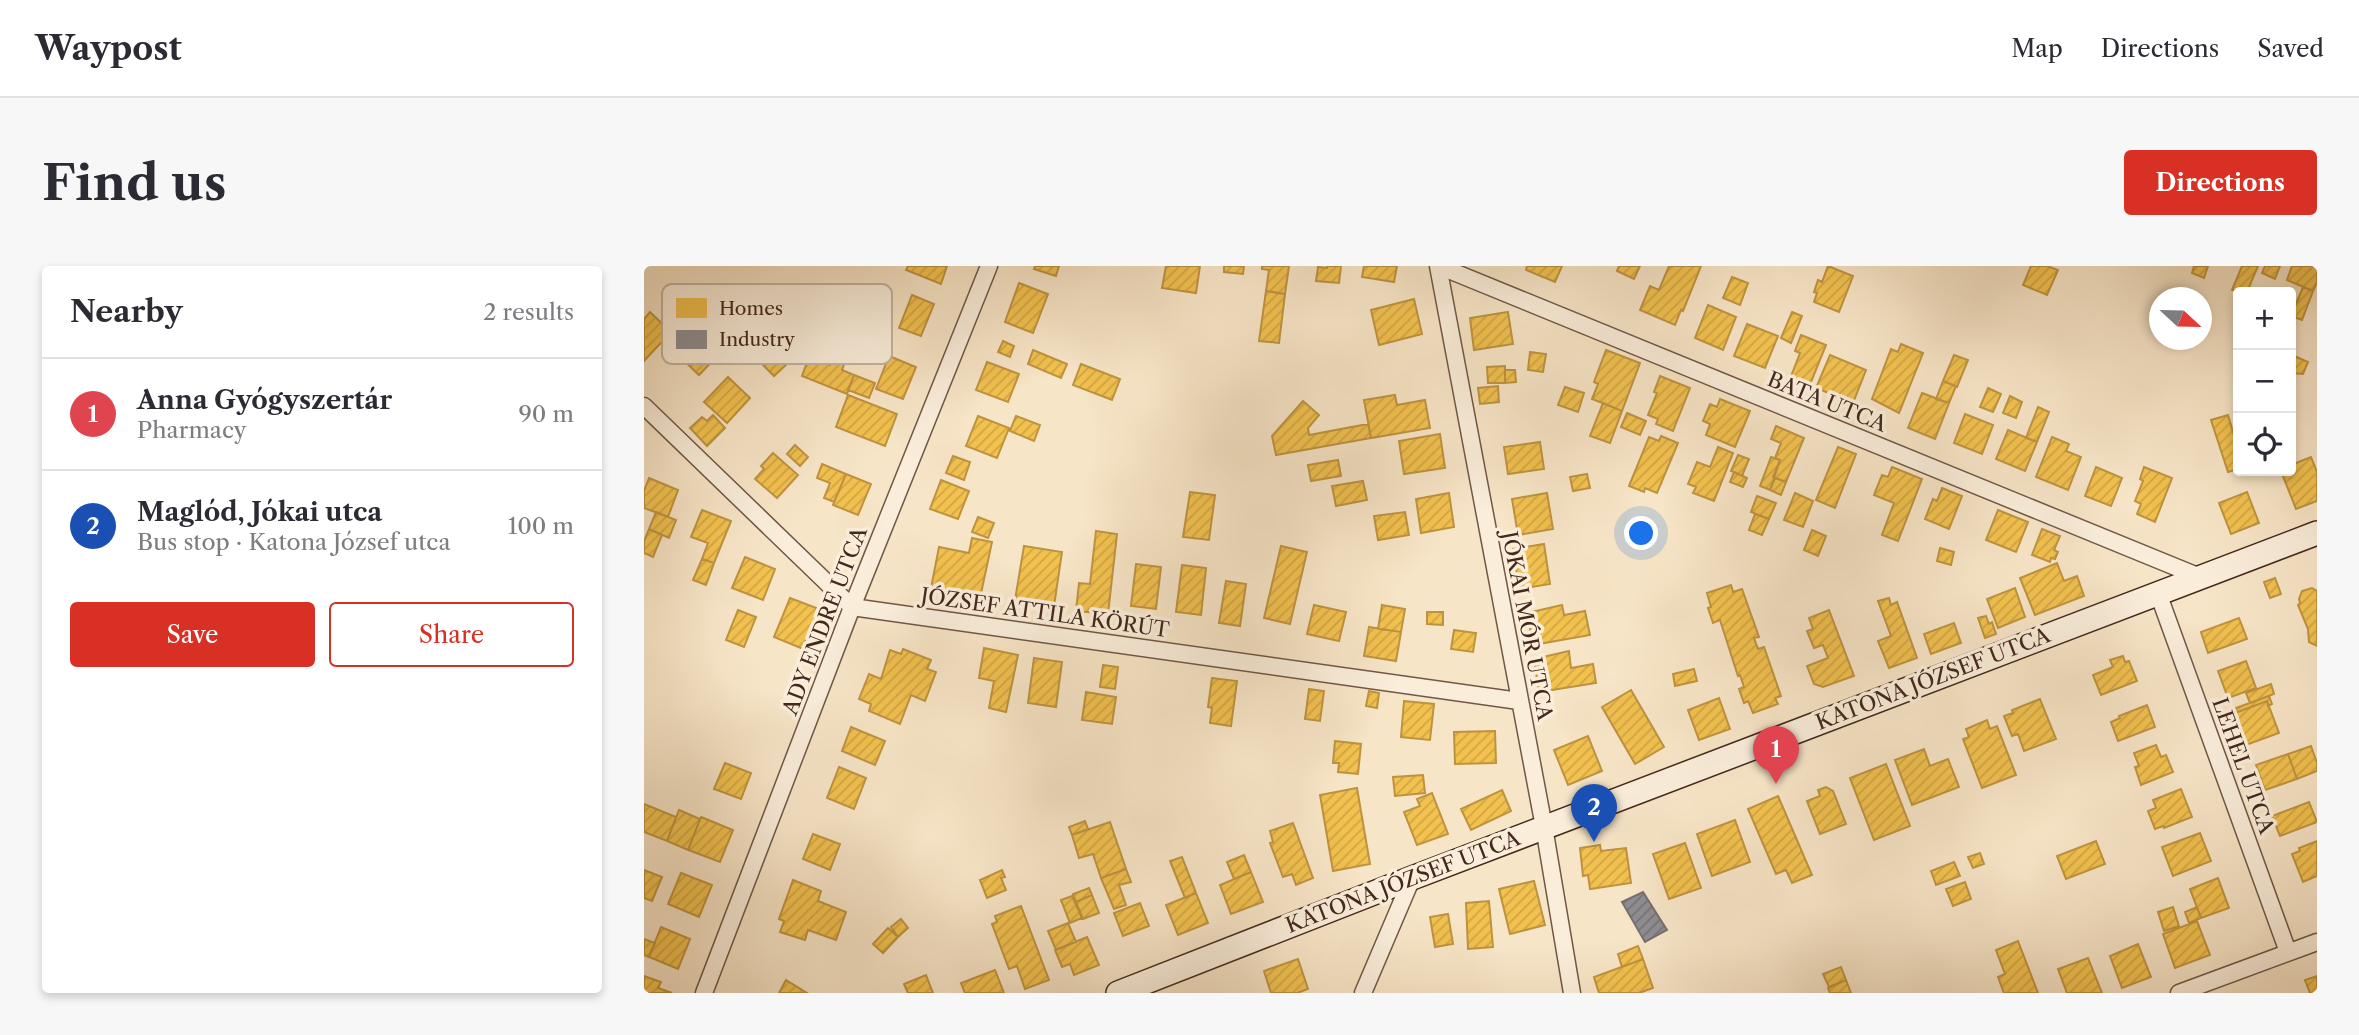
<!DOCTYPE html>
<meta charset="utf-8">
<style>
body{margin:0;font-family:"Libre Caslon Text",serif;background:#f7f7f7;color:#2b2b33}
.controls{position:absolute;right:21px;top:21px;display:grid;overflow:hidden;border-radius:7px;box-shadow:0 4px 10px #0003}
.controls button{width:63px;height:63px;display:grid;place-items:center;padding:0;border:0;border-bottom:2px solid #e1e1e2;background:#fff;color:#2b2b33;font:35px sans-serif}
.compass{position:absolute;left:1505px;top:21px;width:63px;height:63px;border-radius:50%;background:#fff;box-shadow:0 4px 10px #0003;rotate:112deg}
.you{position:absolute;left:998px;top:268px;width:24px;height:24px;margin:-18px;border:5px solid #fff;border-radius:50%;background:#1a73e8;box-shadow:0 0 0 10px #1a73e833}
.badge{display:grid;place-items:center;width:46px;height:46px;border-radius:50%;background:#d93025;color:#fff;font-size:23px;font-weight:700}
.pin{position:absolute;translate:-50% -58px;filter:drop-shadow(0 2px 4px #0008)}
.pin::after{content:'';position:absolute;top:37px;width:24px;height:21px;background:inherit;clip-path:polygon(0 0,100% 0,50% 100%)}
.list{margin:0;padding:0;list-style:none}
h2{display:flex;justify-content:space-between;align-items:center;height:91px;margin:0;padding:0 28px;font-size:30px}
h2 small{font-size:23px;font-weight:400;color:#7c7c81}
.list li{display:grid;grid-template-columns:46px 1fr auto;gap:21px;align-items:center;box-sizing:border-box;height:112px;padding:0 28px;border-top:2px solid #e1e1e2}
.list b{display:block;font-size:26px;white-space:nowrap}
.list p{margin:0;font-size:23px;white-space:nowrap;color:#7c7c81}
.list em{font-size:23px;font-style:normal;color:#7c7c81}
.actions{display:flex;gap:14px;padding:21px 28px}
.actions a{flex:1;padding:16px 0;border:2px solid #d93025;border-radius:7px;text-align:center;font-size:24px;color:#d93025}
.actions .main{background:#d93025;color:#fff}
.icon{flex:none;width:38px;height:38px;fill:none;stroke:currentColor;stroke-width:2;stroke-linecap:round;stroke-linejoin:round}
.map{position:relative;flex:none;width:1673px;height:727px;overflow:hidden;border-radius:7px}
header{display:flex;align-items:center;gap:42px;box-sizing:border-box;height:98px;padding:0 35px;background:#fff;border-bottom:2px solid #e1e1e2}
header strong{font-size:33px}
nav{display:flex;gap:38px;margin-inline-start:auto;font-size:24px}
.intro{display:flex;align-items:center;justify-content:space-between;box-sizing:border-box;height:168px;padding:0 42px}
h1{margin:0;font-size:49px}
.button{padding:18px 32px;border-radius:7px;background:#d93025;color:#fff;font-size:24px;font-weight:700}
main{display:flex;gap:42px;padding:0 42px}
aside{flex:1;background:#fff;border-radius:7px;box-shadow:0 4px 10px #0003}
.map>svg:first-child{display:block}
.homes{fill:url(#homes-hatch);stroke:#be933f;stroke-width:2}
.industry{fill:url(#industry-hatch);stroke:#776f6e;stroke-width:2}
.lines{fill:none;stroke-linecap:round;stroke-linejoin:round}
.minor-casing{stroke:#705746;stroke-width:19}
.secondary-casing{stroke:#43281b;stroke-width:26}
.minor{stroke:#faeedb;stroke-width:16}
.secondary{stroke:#faeedb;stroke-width:23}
.labels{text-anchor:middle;stroke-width:7;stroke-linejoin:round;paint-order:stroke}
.street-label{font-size:21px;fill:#43281b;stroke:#faeedb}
.key{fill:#faeedb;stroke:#c3b3a1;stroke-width:2}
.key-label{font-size:19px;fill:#43281b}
</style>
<header>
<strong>Waypost</strong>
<nav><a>Map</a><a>Directions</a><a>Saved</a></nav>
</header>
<div class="intro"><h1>Find us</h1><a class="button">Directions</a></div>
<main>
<aside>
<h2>Nearby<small>2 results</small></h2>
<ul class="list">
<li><span class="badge" style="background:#e0444e">1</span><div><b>Anna Gyógyszertár</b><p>Pharmacy</p></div><em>90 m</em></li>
<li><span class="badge" style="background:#1a4fb4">2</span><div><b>Maglód, Jókai utca</b><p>Bus stop · Katona József utca</p></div><em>100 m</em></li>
</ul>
<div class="actions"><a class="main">Save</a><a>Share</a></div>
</aside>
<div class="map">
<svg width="1673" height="727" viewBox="0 0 1673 727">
<defs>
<pattern id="homes-hatch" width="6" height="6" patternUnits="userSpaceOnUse" patternTransform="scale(1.75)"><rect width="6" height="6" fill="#f2c14e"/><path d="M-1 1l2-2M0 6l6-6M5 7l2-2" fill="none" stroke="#d1a644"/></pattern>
<pattern id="industry-hatch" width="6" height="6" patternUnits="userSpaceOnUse" patternTransform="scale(1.75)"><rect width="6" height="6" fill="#8d8d92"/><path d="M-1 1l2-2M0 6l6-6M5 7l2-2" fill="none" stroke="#757376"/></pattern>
</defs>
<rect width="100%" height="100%" fill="#f7e5c7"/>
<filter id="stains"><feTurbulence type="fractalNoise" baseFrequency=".00286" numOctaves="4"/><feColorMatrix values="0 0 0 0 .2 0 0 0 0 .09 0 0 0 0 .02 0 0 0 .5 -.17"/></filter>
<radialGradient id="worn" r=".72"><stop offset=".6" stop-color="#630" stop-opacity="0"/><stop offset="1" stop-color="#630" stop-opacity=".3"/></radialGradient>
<path class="homes" d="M264,0H303L297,18L262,4Z
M391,0H415L412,10L390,3Z
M522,0H556L552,27L518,22Z
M580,0H600L599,8L580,6Z
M618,0H645L641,28L622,25L625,4L618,3Z
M683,0H697L695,17L672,15L674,1L683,2Z
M720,0H753L750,16L718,11Z
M883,0H918L911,16L882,4Z
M975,0H996L990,13L973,5Z
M1025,0H1057L1039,45L1037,44L1031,59L996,44L1006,20L1015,24Z
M1184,0L1209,10L1195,46L1170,36L1173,27L1170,26L1174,14L1178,16Z
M1387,0H1403L1414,4L1403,29L1379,19Z
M1550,0H1564L1560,12L1548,7Z
M1598,0H1614L1603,26L1588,24Z
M1621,0H1636L1631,13L1618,7Z
M1648,0H1673V16L1669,25L1643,14Z
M1088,11L1104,17L1096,39L1079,32Z
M375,17L404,28L389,67L361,56Z
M1659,21L1669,25L1658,54L1647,50Z
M622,25L641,28L635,77L615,75Z
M268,29L290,38L277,70L255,62Z
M770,33L778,68L735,79L727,44Z
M1064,39L1092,51L1079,84L1051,72Z
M6,46L27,66L0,95V53Z
M864,46L869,78L830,84L826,52Z
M1148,46L1158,50L1147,77L1137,72Z
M1103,58L1134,70L1121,102L1090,90Z
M1157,69L1182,79L1165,121L1146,113L1156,87L1151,85Z
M56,71L75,88L55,109L37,92Z
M359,75L370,80L366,91L354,86Z
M1257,78L1279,87L1255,147L1228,133L1247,83L1254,86Z
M131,82L145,96L130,110L116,96Z
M389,84L423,98L417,112L384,98Z
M962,84L996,97L978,145L948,133L954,118L950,116Z
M886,86L902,88L899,106L884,104Z
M1186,89L1222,104L1209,137L1172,122Z
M1310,89L1324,94L1313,121L1299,115Z
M1648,89L1664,96L1659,108L1647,107Z
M245,90L272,101L259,133L232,123Z
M165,91L186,99L189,91L201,96L198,104L210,109L203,128L158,110Z
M343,96L375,108L364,136L332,124Z
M437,98L476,113L468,134L429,119Z
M861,100V117H844L843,101Z
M861,104H871L872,116L861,117Z
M210,109L231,117L225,132L204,124Z
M1016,110L1046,122L1029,165L1012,158L1014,153L1004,149L1013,127L1010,126Z
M84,111L106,132L83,157L60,136Z
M1299,115L1312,120L1305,137L1292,133Z
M854,120L855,136L836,138L834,122Z
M921,121L940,127L934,146L914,139Z
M1344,122L1357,128L1349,146L1336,141Z
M1278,127L1305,137L1291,173L1264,162Z
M204,129L253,148L241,180L192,161Z
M751,129L753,139L781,134L786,162L727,172L720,134Z
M1366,130L1378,136L1372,152L1359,147Z
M1076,133L1106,145L1091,181L1062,169L1066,158L1059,155L1066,138L1073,141Z
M659,135L675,149L664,162L665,169L724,158L727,172L632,189L628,170Z
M959,137L978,145L966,177L946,170Z
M1394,141L1405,146L1393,176L1382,172Z
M983,147L1002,155L996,169L977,161Z
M1321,148L1349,159L1338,188L1310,177Z
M69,149L81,162L63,180L46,162L58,151L63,155Z
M1584,149L1594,183V203L1584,206L1567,154Z
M334,150L365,162L353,192L322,180Z
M372,150L396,159L390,175L366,165Z
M1132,160L1160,172L1142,216L1129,211L1136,194L1131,192L1137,177L1127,173Z
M1364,164L1393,176L1381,205L1352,193Z
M796,168L801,202L760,208L755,175Z
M1017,170L1034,177L1013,227L1001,222L1000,226L985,220L1005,171L1015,175Z
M1408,171L1425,178L1422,185L1437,191L1424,224L1392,211Z
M896,176L900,203L864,208L860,181Z
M151,179L164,191L156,200L143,188Z
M1074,181L1089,187L1070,235L1049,227L1052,221L1044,218L1053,196L1066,201Z
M1194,181L1212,188L1191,242L1172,234Z
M129,187L154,209L133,232L111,213L120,203L117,200Z
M1094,189L1105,193L1098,210L1087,205Z
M309,190L326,196L320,214L302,207Z
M1127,191L1136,194L1126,224L1116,220Z
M1667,191L1673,206V235L1652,243L1637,205H1647V199Z
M694,194L697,210L667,215L664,199Z
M178,198L202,208L190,236L180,232L186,217L173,212Z
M1248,201L1278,213L1254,275L1238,269L1250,237L1230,229L1238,209L1244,211Z
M1452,201L1478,212L1467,240L1441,230Z
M1500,201L1528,212L1511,256L1493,248L1497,238L1491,235L1499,215L1496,213Z
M1090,206L1103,212L1099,221L1086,216Z
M202,208L227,218L214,249L189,239Z
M943,208L946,222L929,225L926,211Z
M5,212L34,224L24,251L0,242V225Z
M1131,212L1142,216L1137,229L1126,224Z
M297,214L325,225L314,253L286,243Z
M719,215L723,234L692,240L688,220Z
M1298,222L1318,230L1305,263L1281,253L1289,233L1293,235Z
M546,226L571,229L565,274L539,271Z
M1603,226L1615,257L1587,268L1575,237Z
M805,227L810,261L777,267L772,233Z
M903,227L909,263L874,269L868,233Z
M1151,227L1169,235L1159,261L1140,254Z
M1113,230L1132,237L1125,253L1107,246Z
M58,244L87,255L70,297L58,293L64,277L47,271Z
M1354,244L1384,256L1372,286L1342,274Z
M12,246L32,254L25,272L5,263Z
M761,246L765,269L734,274L730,250Z
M1111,248L1125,253L1118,269L1105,264Z
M334,251L350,257L344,272L328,266Z
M5,263L18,269L9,291L0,287V275Z
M1398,263L1416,270L1410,284L1414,286L1411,293L1407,292L1406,296L1388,289Z
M1168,264L1182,270L1174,290L1160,284Z
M452,265L473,268L464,348L432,345L435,317L446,318Z
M328,272L348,276L336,332L287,322L295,281L325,287Z
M900,278L906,318L875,323L869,283Z
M380,280L418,286L410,340L371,334Z
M637,280L663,286L646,358L620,352Z
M1296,282L1310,286L1307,299L1293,295Z
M101,291L131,303L119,334L88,322Z
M58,293L70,297L62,319L49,314Z
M1413,297L1420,315L1433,310L1440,330L1391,349L1376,312Z
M492,298L517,301L512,343L487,340Z
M538,299L562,302L557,349L532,346Z
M1631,312L1637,328L1626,332L1620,316Z
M582,315L602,318L596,360L575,357Z
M1087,319L1089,326L1098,323L1115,371L1110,372L1114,383L1120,381L1137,430L1131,432L1134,438L1109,447L1104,435L1100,437L1095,423L1100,421L1096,409L1094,410L1076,354L1069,357L1064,342L1067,341L1063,327Z
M1371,322L1381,351L1354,362L1343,333Z
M1668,322L1673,325V380L1665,376L1664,363L1654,339L1656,337L1655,333L1658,325Z
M146,332L175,343L159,383L130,371Z
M1245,332L1247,339L1253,336L1273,392L1245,402L1234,375L1247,370L1234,335Z
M670,339L702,346L695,375L663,368Z
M738,339L761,343L757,366L734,363Z
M918,339L920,349L941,345L946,369L889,379L883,347Z
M94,344L112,351L100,381L82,374Z
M1185,344L1210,410L1179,421L1170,418L1163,400L1184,392L1179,379L1170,382L1163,365L1169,363L1165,352Z
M783,346H799V359L783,358Z
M1342,350L1345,358L1348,356L1352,368L1341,372L1334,352Z
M1595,352L1603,373L1564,387L1557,366Z
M1310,357L1317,377L1287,388L1280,368Z
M725,361L757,366L752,395L720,390Z
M810,364L832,367L829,386L807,383Z
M340,382L374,389L362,446L345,442L350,415L335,412Z
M259,383L287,394L283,403L292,406L281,435L267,429L256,458L225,445L227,438L215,433L225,408L237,413L246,384L257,388Z
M925,385L927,402L949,398L952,417L895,426L890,393Z
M1479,390L1481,396L1485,395L1493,415L1457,429L1449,409L1469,401L1466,394Z
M390,392L418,396L412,441L384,437Z
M1602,395L1612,422L1584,432L1574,405Z
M459,399L474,401L471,423L456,421Z
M1050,403L1053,415L1031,420L1029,408Z
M568,412L593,415L587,460L566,457L568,442L564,441Z
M1627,418L1630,428L1606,437L1602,427Z
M665,423L680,425L676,455L661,453Z
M987,424L1020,481L991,498L958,441Z
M725,425L735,427L733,442L722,440Z
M442,426L472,431L468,458L438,454Z
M1625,430L1628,438L1624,440L1623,435L1591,447L1589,443Z
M1075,432L1086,463L1055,474L1044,444Z
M1396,433L1412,473L1380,485L1374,468L1368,470L1360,450L1369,447L1368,444Z
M760,435L790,438L786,474L757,471Z
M1623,435L1635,467L1602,479L1591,447Z
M1503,439L1511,461L1474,475L1467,456L1476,452L1475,450Z
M1343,454L1346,463L1353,460L1372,509L1338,522L1319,473L1325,471L1322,463Z
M207,461L241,475L231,499L198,485Z
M851,465L852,497L811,498L810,466Z
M944,470L958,505L924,519L910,484Z
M691,475L717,478L714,508L694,506L695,497H689Z
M1512,479L1517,491L1522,489L1529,506L1497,519L1491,501L1495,500L1490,487Z
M1667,480L1673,497V505L1653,513L1644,488Z
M1280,483L1286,500L1304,493L1315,521L1268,539L1251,494Z
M1644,488L1653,513L1621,524L1612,499Z
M81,497L107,507L97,533L70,523Z
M1242,498L1266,560L1230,574L1206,512Z
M195,501L222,512L210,543L183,532Z
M779,509L781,527L751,530L749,511Z
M1182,521L1189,525L1202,558L1176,568L1163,535L1176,530L1174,524Z
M713,522L726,598L689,605L676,529Z
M1537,523L1548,551L1520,562L1519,560L1511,563L1504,545L1512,542L1509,534Z
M858,524L867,545L827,564L817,543Z
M788,527L804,568L773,579L760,546L776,540L773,533Z
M1134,530L1168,609L1148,617L1142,604L1132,608L1104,543Z
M1665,536L1673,556L1636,570L1628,550Z
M0,538L32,551L23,575L0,566Z
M35,544L56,553L44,584L23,575Z
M57,551L89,564L76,596L44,584Z
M1091,554L1106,596L1068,610L1053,568Z
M441,555L444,563L428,569L425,561Z
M466,556L482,603L457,612L449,588L435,592L428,569Z
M649,557L669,612L652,619L648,608L639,611L626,577L629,576L626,565Z
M1556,567L1567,595L1529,610L1518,581Z
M169,568L196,578L186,604L159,593Z
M1452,575L1461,598L1422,613L1413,590Z
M1673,575V610L1659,616L1648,588L1656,585L1655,582Z
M1041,577L1057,622L1025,633L1009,588Z
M956,579L957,585L982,582L987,617L946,623L944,609L939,610L936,582Z
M1336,587L1340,598L1329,602L1324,591Z
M600,589L607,606L590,613L583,596Z
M538,591L552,627L541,632L526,595Z
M1310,596L1316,610L1292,619L1287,605Z
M482,603L487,616L475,619L482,639L470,643L457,612Z
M0,604L18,611L8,635L0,632Z
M358,604L361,611L357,612L362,624L343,632L336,614Z
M607,606L619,636L587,648L576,619Z
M37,607L68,619L55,651L24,638Z
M1574,612L1585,642L1557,652L1546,623Z
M149,614L177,625L174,635L202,646L192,674L164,664L161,674L136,666L140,655L135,653Z
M890,615L901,659L866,668L855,623Z
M1321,616L1327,633L1309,640L1302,623Z
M445,622L448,629L432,636L429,628Z
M552,627L564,657L534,669L522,639Z
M448,629L455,647L439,653L432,636Z
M428,630L438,652L426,657L417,634Z
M845,635L849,681L824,683L822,637Z
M496,637L505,660L479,670L470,647Z
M377,640L405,714L381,723L373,700L365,703L348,658L353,656L351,650Z
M1529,641L1535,660L1520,665L1514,646Z
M1553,641L1557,652L1545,657L1541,646Z
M804,648L809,678L791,681L786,651Z
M257,653L264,662L254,671L247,661Z
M1553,655L1566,689L1531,702L1519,668Z
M424,657L432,676L412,684L404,665Z
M17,661L46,673L34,703L5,691Z
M244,662L254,671L239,687L229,678Z
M443,671L455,699L430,709L426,698L418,701L411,684Z
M0,673L11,677L5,691L0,689Z
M1374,675L1394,727H1360L1354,711L1361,708L1352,684Z
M1494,678L1507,711L1478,722L1466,690Z
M994,680L999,693L978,701L974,688Z
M1444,692L1458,727H1423L1414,703Z
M654,693L664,723L653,727H627L620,705Z
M999,693L1009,722L995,727H955L950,711Z
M1197,701L1202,714L1185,721L1179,708Z
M351,704L360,727H321L317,717Z
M282,709L289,727H264L260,718Z
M0,710L17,716L14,722L28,727H0Z
M1673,710V727H1666L1661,714Z
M142,714L163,727H135Z
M1202,714L1207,727H1186L1184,722Z"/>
<path class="industry" d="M999,626L1023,664L1001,676L978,636Z"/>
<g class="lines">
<g class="minor-casing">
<path id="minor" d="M794,0L900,561L928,727
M795,0L1556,311
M0,140L208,341L875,435
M1514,327L1644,686
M60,727L208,341L345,0
M719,727L768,612
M1535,727L1673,676"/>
</g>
<g class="secondary-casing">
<path id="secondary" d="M474,727L768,612L1673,267"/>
</g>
<use href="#minor" class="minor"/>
<use href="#secondary" class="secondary"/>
</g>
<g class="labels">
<g class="street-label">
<text transform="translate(1183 136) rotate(22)" y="7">BATA UTCA</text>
<text transform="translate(401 347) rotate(8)" y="7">JÓZSEF ATTILA KÖRÚT</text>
<text transform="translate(181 355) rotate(-69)" y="7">ADY ENDRE UTCA</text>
<text transform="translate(883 360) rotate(79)" y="7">JÓKAI MÓR UTCA</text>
<text transform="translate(1289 413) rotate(-21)" y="7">KATONA JÓZSEF UTCA</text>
<text transform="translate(1599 500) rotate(70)" y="7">LEHEL UTCA</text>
<text transform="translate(759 616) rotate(-21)" y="7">KATONA JÓZSEF UTCA</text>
</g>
</g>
<rect x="18" y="18" width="230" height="80" rx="10" class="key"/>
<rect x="32" y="32" width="31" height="20" fill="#f2c14e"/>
<rect x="32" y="64" width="31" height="19" fill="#8d8d92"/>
<g class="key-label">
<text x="75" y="49">Homes</text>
<text x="75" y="80">Industry</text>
</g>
<rect width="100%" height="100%" filter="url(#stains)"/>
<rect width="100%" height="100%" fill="url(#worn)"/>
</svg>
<div class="controls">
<button>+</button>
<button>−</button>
<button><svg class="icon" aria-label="locate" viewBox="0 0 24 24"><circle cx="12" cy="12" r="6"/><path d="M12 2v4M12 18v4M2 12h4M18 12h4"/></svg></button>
</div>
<svg class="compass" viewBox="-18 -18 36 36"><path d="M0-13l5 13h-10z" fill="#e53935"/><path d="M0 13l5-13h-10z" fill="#7c7c81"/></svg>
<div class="you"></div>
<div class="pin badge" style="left:1132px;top:518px;background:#e0444e">1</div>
<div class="pin badge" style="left:950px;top:576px;background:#1a4fb4">2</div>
</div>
</main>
